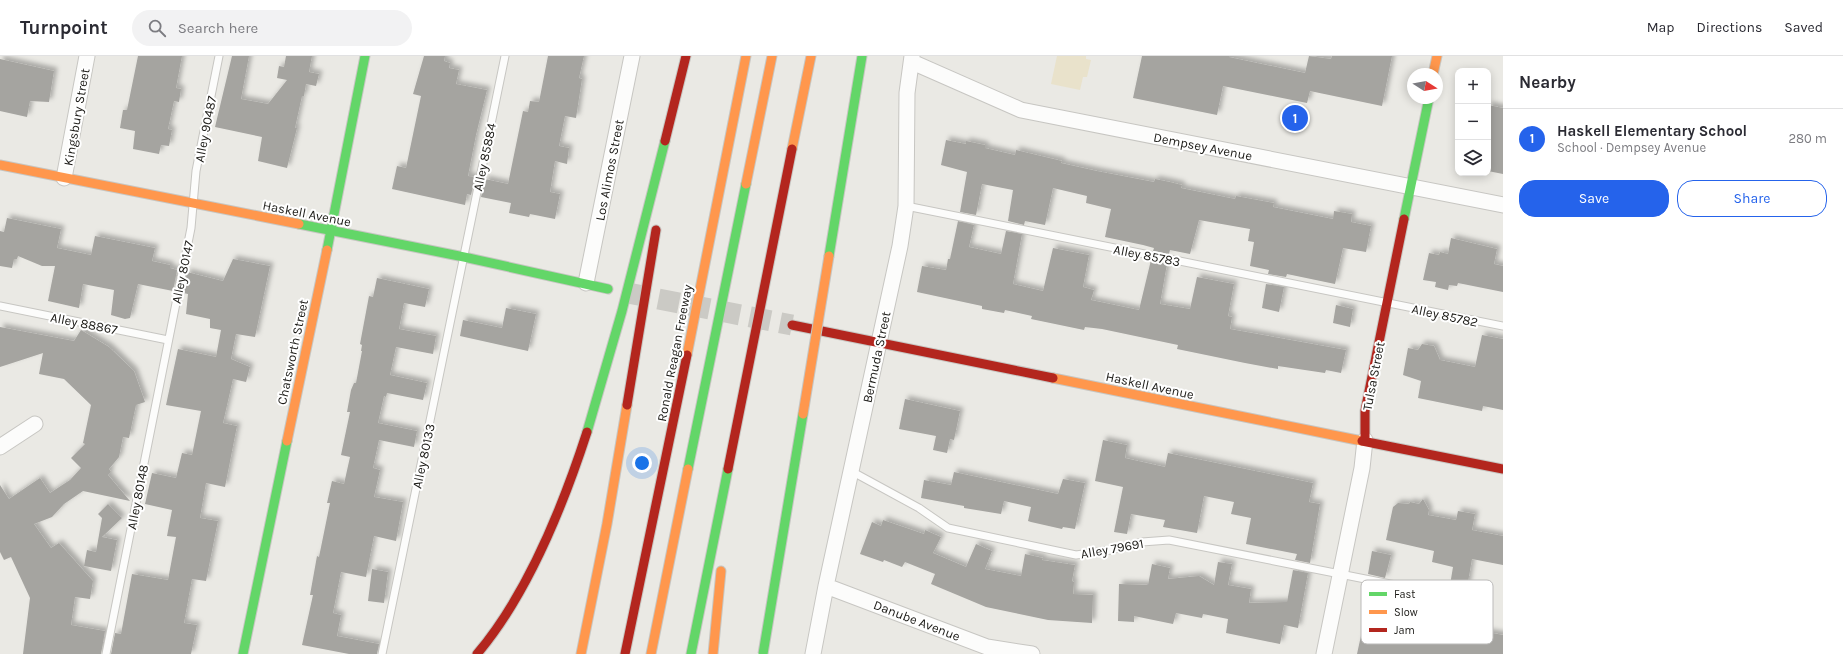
<!DOCTYPE html>
<meta charset="utf-8">
<style>
body{margin:0;font-family:Karla,sans-serif;background:#f2f2f3;color:#2b2b33}
.controls{position:absolute;right:12px;top:12px;display:grid;overflow:hidden;border-radius:8px;box-shadow:0 2px 10px #0003}
.controls button{width:36px;height:36px;display:grid;place-items:center;padding:0;border:0;border-bottom:1px solid #e1e1e2;background:#fff;color:#2b2b33;font:20px sans-serif}
.compass{position:absolute;left:1407px;top:12px;width:36px;height:36px;border-radius:50%;background:#fff;box-shadow:0 2px 10px #0003;rotate:101deg}
.you{position:absolute;left:642px;top:407px;width:14px;height:14px;margin:-10px;border:3px solid #fff;border-radius:50%;background:#1a73e8;box-shadow:0 0 0 6px #1a73e833}
.badge{display:grid;place-items:center;width:26px;height:26px;border-radius:50%;background:#2563eb;color:#fff;font-size:13px;font-weight:700}
.pin{position:absolute;translate:-50% -50%;border:2px solid #fff;box-shadow:0 1px 4px #0006}
.list{margin:0;padding:0;list-style:none}
h2{display:flex;justify-content:space-between;align-items:center;height:52px;margin:0;padding:0 16px;font-size:17px}
h2 small{font-size:13px;font-weight:400;color:#7c7c81}
.list li{display:grid;grid-template-columns:26px 1fr auto;gap:12px;align-items:center;box-sizing:border-box;height:60px;padding:0 16px;border-top:1px solid #e1e1e2}
.list b{display:block;font-size:15px;white-space:nowrap}
.list p{margin:0;font-size:13px;white-space:nowrap;color:#7c7c81}
.list em{font-size:13px;font-style:normal;color:#7c7c81}
.actions{display:flex;gap:8px;padding:12px 16px}
.actions a{flex:1;padding:9px 0;border:1px solid #2563eb;border-radius:16px;text-align:center;font-size:14px;color:#2563eb}
.actions .main{background:#2563eb;color:#fff}
.icon{flex:none;width:22px;height:22px;fill:none;stroke:currentColor;stroke-width:2;stroke-linecap:round;stroke-linejoin:round}
.map{position:relative;flex:none;width:1503px;height:598px;overflow:hidden}
header{display:flex;align-items:center;gap:24px;box-sizing:border-box;height:56px;padding:0 20px;background:#fff;border-bottom:1px solid #e1e1e2}
header strong{font-size:19px}
nav{display:flex;gap:22px;margin-inline-start:auto;font-size:14px}
.search{width:280px;height:36px;background:#f2f2f3;display:flex;align-items:center;gap:10px;box-sizing:border-box;padding:0 14px;border-radius:22px;color:#7c7c81;font-size:15px}
main{display:flex}
aside{flex:1;background:#fff}
.map>svg:first-child{display:block}
.green{fill:#e9e2cb}
.building{fill:#a5a4a0;filter:url(#shadow)}
.lines{fill:none;stroke-linecap:round;stroke-linejoin:round}
.secondary-tunnel{stroke:#cbcac5;stroke-width:21;stroke-dasharray:21 10;stroke-linecap:butt}
.lane-casing{stroke:#c7c6c2;stroke-width:9}
.street-casing{stroke:#c7c6c2;stroke-width:17}
.fast-casing{stroke:#c7c6c2;stroke-width:11}
.slow-casing{stroke:#c7c6c2;stroke-width:11}
.jam-casing{stroke:#c7c6c2;stroke-width:11}
.lane{stroke:#fcfcfb;stroke-width:7}
.street{stroke:#fcfcfb;stroke-width:15}
.fast{stroke:#63d668;stroke-width:9}
.slow{stroke:#ff974d;stroke-width:9}
.jam{stroke:#b3261e;stroke-width:9}
.fast-bridge-casing{stroke:#c6c5c2;stroke-width:11;stroke-linecap:butt}
.slow-bridge-casing{stroke:#c6c5c2;stroke-width:11;stroke-linecap:butt}
.fast-bridge{stroke:#63d668;stroke-width:9}
.slow-bridge{stroke:#ff974d;stroke-width:9}
.labels{text-anchor:middle;stroke-width:4;stroke-linejoin:round;paint-order:stroke}
.street-label{font-size:13px;fill:#1b1a16;stroke:#fff}
.key{fill:#fff;stroke:#bbbab9;stroke-width:1}
.key-label{font-size:11px;fill:#1b1a16}
</style>
<header>
<strong>Turnpoint</strong>
<div class="search"><svg class="icon" aria-label="search" viewBox="0 0 24 24"><circle cx="10" cy="10" r="6"/><path d="M15 15l6 6"/></svg>Search here</div>
<nav><a>Map</a><a>Directions</a><a>Saved</a></nav>
</header>
<main>
<div class="map">
<svg width="1503" height="598" viewBox="0 0 1503 598">
<defs>
<filter id="shadow"><feDropShadow dx="3.5" dy="-3.5" stdDeviation="2" flood-color="#0004"/></filter>
</defs>
<rect width="100%" height="100%" fill="#eae9e4"/>
<path class="green" d="M1057,0H1086V3L1091,4L1087,21H1083L1080,34L1051,28Z"/>
<path class="building" d="M138,0H182L176,32L181,33L179,46L174,45L168,73L172,74L169,90L161,89L159,98L133,93L135,75L120,72L123,54H127Z
M232,0H249L241,43L268,48L287,24L277,22L279,10L284,11L286,0H312L309,16L319,18L316,30L306,28L304,40H302L295,72H297L287,112L258,105L262,81L215,71Z
M424,0H445L444,5L450,7L449,12L459,14L456,28L487,34L476,79L468,120L475,121L471,139L467,138L465,149L392,133L397,110L406,112L421,40L413,38Z
M548,0H584L579,22L582,23L576,62L565,60L559,90L569,92L567,108L555,105L550,136L560,138L555,163L530,158L529,161L509,157L511,147L481,141L485,123L508,128L523,55L528,56L530,45L539,46Z
M1142,0H1229V1L1305,17L1309,0L1331,3L1332,0H1392L1382,50L1310,35L1307,47L1223,30L1217,59L1133,42Z
M0,3L54,15L49,46L30,45L27,61L0,55Z
M1488,49L1503,52V118L1488,115Z
M946,84L966,88V85L985,89V92L1015,99L1016,94L1062,105L1061,107L1097,115L1154,126L1155,123L1170,126L1182,129L1181,132L1235,143L1236,140L1274,147L1273,151L1333,163L1334,155L1352,158L1351,166L1371,170L1366,196L1343,192L1335,228L1287,218L1286,221L1268,218L1269,214L1250,210L1254,186L1248,185L1250,173L1199,164L1190,198L1170,194L1169,198L1153,195L1154,192L1143,189L1105,181L1111,153L1086,147L1087,140L1053,132L1045,169L1025,165L1024,169L1008,165L1013,134L982,128L976,159L960,156L967,116L941,109Z
M7,162L61,173L57,192L91,199L95,180L155,192L152,205L170,209V212L177,214L173,235L138,228L130,262L125,263L111,259L114,234L83,228L79,252L48,245L55,210H42L18,200L17,203H14L12,212L0,210V175L4,176Z
M958,165L974,169L969,191L1001,198L1006,175L1022,178L1013,228L1043,235L1053,192L1089,199L1083,231L1094,234L1091,244L1139,254L1151,204L1167,208L1160,248L1190,253L1197,221L1234,228L1228,260L1232,261L1230,273L1346,294L1341,317L1326,314L1325,317L1278,310V313L1245,307L1177,293L1178,289L1102,273L1085,271L1084,274L1031,263L1032,260L1005,254L1004,257L982,253V250L917,236L922,210L946,214L948,203H950Z
M1451,182L1497,193L1494,208L1503,210V236L1458,227L1457,230L1449,229L1448,234L1435,231L1436,226L1423,224L1429,197L1439,199L1440,196L1448,198Z
M233,203L270,210L255,281L236,278L231,303L250,311L246,326L233,323L223,367L237,370L225,431L206,427L200,462L218,465L206,525L192,523L184,567L197,569L191,598H111L115,577L121,578L132,518L168,524L176,481L167,480L172,454L145,448L152,417L176,422L182,397L192,399L201,355L166,349L178,293L216,301L221,274L210,272V263L186,258L188,238L183,237L187,216L223,225Z
M377,222L429,233L425,251L404,247L399,273L436,280L433,298L396,291L390,319L427,327L423,344L387,337L386,341L384,340L378,367L417,375L414,391L379,384L373,412L380,414L374,441L403,446L396,485L374,480L366,521L341,516L333,557L341,559L337,580L379,588L377,598H349L302,589L313,539H310L317,500L319,501L330,447H327L332,425L344,428L350,401L341,399L350,356H347L351,334L354,327H356L362,295H361L362,289L360,288L369,240L373,241Z
M1266,228L1284,231L1279,256L1262,252Z
M1336,249L1353,253L1350,271L1333,267Z
M506,252L536,258L528,295L460,280L463,264L502,272Z
M0,271L74,285L81,274L109,291L134,315L145,346L136,349L129,382L123,381L119,401L109,413L111,416L108,419L130,445L83,435L64,448L52,461L34,468L51,492L59,487L93,525L90,543L75,541L71,569L105,575L101,598H23L30,542L11,501L4,504L0,496V429L9,443L40,422L50,437L70,424L81,412L71,402L85,388L83,387L91,349L64,323L39,318L43,297L0,311Z
M1482,279L1503,283V354L1483,350L1482,355L1418,342L1421,325L1403,319L1408,292L1418,294L1422,288L1434,290L1440,304L1475,311Z
M905,343L960,355L954,384L950,383L947,397L933,394L936,380L899,373Z
M1103,384L1127,389L1125,402L1165,411L1168,397L1313,427L1309,446L1320,448L1310,507L1295,504L1297,498L1246,488L1251,462L1231,458L1234,446L1204,440L1197,477L1163,471L1165,464L1131,458L1127,478L1114,476L1123,431L1095,425Z
M954,416L1058,438L1063,423L1085,427L1075,473L1063,471L1062,473L1031,466L1028,465L1031,451L1004,445L1001,458L964,452V450L921,442L924,424L951,429Z
M1423,443L1429,454L1428,459L1456,464L1458,455L1475,458L1472,474L1503,480V509L1472,503L1467,532L1450,529L1453,511L1432,506L1434,495L1386,484L1393,451L1398,447L1409,448L1410,446L1419,448Z
M108,448L122,462L102,481L117,484L111,515L84,510L87,494L96,496L102,462L98,458Z
M883,464L924,478L925,474L941,481L933,497L966,511L976,488L992,495L985,513L1021,520L1025,498L1043,502L1042,504L1075,509L1072,525L1074,526L1073,538L1093,539L1092,567L1048,564L986,551L931,528L935,518L905,506L902,511L884,504L883,506L860,498L872,466L881,470Z
M1372,495L1391,499L1385,522L1368,518Z
M1218,506L1232,508L1228,529L1251,533L1249,547L1287,546L1293,514L1308,517L1298,572L1284,569L1280,588L1226,577L1228,563L1203,558L1202,562L1176,557L1173,568L1134,560V566L1118,565L1119,528L1148,529L1152,508L1170,512L1168,523L1199,520L1214,529Z
M372,513L388,516L384,547L368,545Z
M1366,528L1383,532L1375,577L1405,584L1413,544L1432,548L1425,578L1461,585L1463,576L1475,578L1476,574L1503,579V598H1357L1367,552H1363L1364,546H1362Z"/>
<g class="lines">
<path class="secondary-tunnel" d="M628,237L792,269"/>
<g class="lane-casing">
<path id="lane" d="M906,150L1503,270
M0,250L168,284
M851,415L919,452L948,472L1076,499L1111,494L1142,486L1169,484L1461,542
M106,598L191,172L196,115L219,0
M382,598L505,0"/>
</g>
<g class="street-casing">
<path id="street" d="M912,6L1021,54L1503,149
M64,122L87,0
M586,227L632,0
M0,391L35,368
M826,530L987,591L1032,598
M813,598L826,530L900,190L906,150L907,37L912,0
M1324,598L1362,412L1365,384"/>
</g>
<g class="fast-casing">
<path id="fast" d="M1404,163L1429,42
M299,168L464,201L608,233
M327,194L365,0
M829,200L862,0
M587,376L622,255L665,85
M688,413L746,128
M243,598L287,385
M691,598L728,413"/>
</g>
<g class="slow-casing">
<path id="slow" d="M1433,18L1437,0
M792,93L811,0
M0,109L299,168
M746,128L772,0
M687,299L746,0
M1053,322L1362,385
M287,385L327,194
M581,598L607,468L627,349
M651,598L688,413
M713,598L721,515"/>
</g>
<g class="jam-casing">
<path id="jam" d="M665,85L686,0
M792,269L1053,322
M627,349L656,174
M1365,384V355L1404,163
M1362,385L1503,413
M728,413L792,93
M477,598C528,538 563,450 587,376
M625,598L687,299"/>
</g>
<use href="#lane" class="lane"/>
<use href="#street" class="street"/>
<use href="#fast" class="fast"/>
<use href="#slow" class="slow"/>
<use href="#jam" class="jam"/>
<g class="fast-bridge-casing">
<path id="fast-bridge" d="M763,598L803,358"/>
</g>
<g class="slow-bridge-casing">
<path id="slow-bridge" d="M803,358L829,200"/>
</g>
<use href="#fast-bridge" class="fast-bridge"/>
<use href="#slow-bridge" class="slow-bridge"/>
</g>
<g class="labels">
<g class="street-label">
<text transform="translate(76 61) rotate(-80)" y="5">Kingsbury Street</text>
<text transform="translate(205 73) rotate(-79)" y="5">Alley 90487</text>
<text transform="translate(1203 90) rotate(11)" y="5">Dempsey Avenue</text>
<text transform="translate(484 101) rotate(-78)" y="5">Alley 85884</text>
<text transform="translate(609 114) rotate(-79)" y="5">Los Alimos Street</text>
<text transform="translate(307 157) rotate(11)" y="5">Haskell Avenue</text>
<text transform="translate(1147 199) rotate(11)" y="5">Alley 85783</text>
<text transform="translate(182 216) rotate(-78)" y="5">Alley 80147</text>
<text transform="translate(1445 259) rotate(12)" y="5">Alley 85782</text>
<text transform="translate(84 267) rotate(11)" y="5">Alley 88867</text>
<text transform="translate(292 296) rotate(-78)" y="5">Chatsworth Street</text>
<text transform="translate(674 297) rotate(-79)" y="5">Ronald Reagan Freeway</text>
<text transform="translate(876 301) rotate(-78)" y="5">Bermuda Street</text>
<text transform="translate(1373 320) rotate(-79)" y="5">Tulsa Street</text>
<text transform="translate(1150 329) rotate(12)" y="5">Haskell Avenue</text>
<text transform="translate(423 400) rotate(-78)" y="5">Alley 80133</text>
<text transform="translate(137 441) rotate(-79)" y="5">Alley 80148</text>
<text transform="translate(1112 492) rotate(-10)" y="5">Alley 79691</text>
<text transform="translate(917 564) rotate(21)" y="5">Danube Avenue</text>
</g>
</g>
<rect x="1361" y="524" width="132" height="64" rx="6" class="key"/>
<rect x="1369" y="536" width="18" height="4" fill="#63d668"/>
<rect x="1369" y="554" width="18" height="4" fill="#ff974d"/>
<rect x="1369" y="572" width="18" height="4" fill="#b3261e"/>
<g class="key-label">
<text x="1394" y="542">Fast</text>
<text x="1394" y="560">Slow</text>
<text x="1394" y="578">Jam</text>
</g>
</svg>
<div class="controls">
<button>+</button>
<button>−</button>
<button><svg class="icon" aria-label="layers" viewBox="0 0 24 24"><path d="M12 4l9 5-9 5-9-5zM3 14l9 5 9-5"/></svg></button>
</div>
<svg class="compass" viewBox="-18 -18 36 36"><path d="M0-13l5 13h-10z" fill="#e53935"/><path d="M0 13l5-13h-10z" fill="#7c7c81"/></svg>
<div class="you"></div>
<div class="pin badge" style="left:1295px;top:62px">1</div>
</div>
<aside>
<h2>Nearby<small></small></h2>
<ul class="list">
<li><span class="badge">1</span><div><b>Haskell Elementary School</b><p>School · Dempsey Avenue</p></div><em>280 m</em></li>
</ul>
<div class="actions"><a class="main">Save</a><a>Share</a></div>
</aside>
</main>
